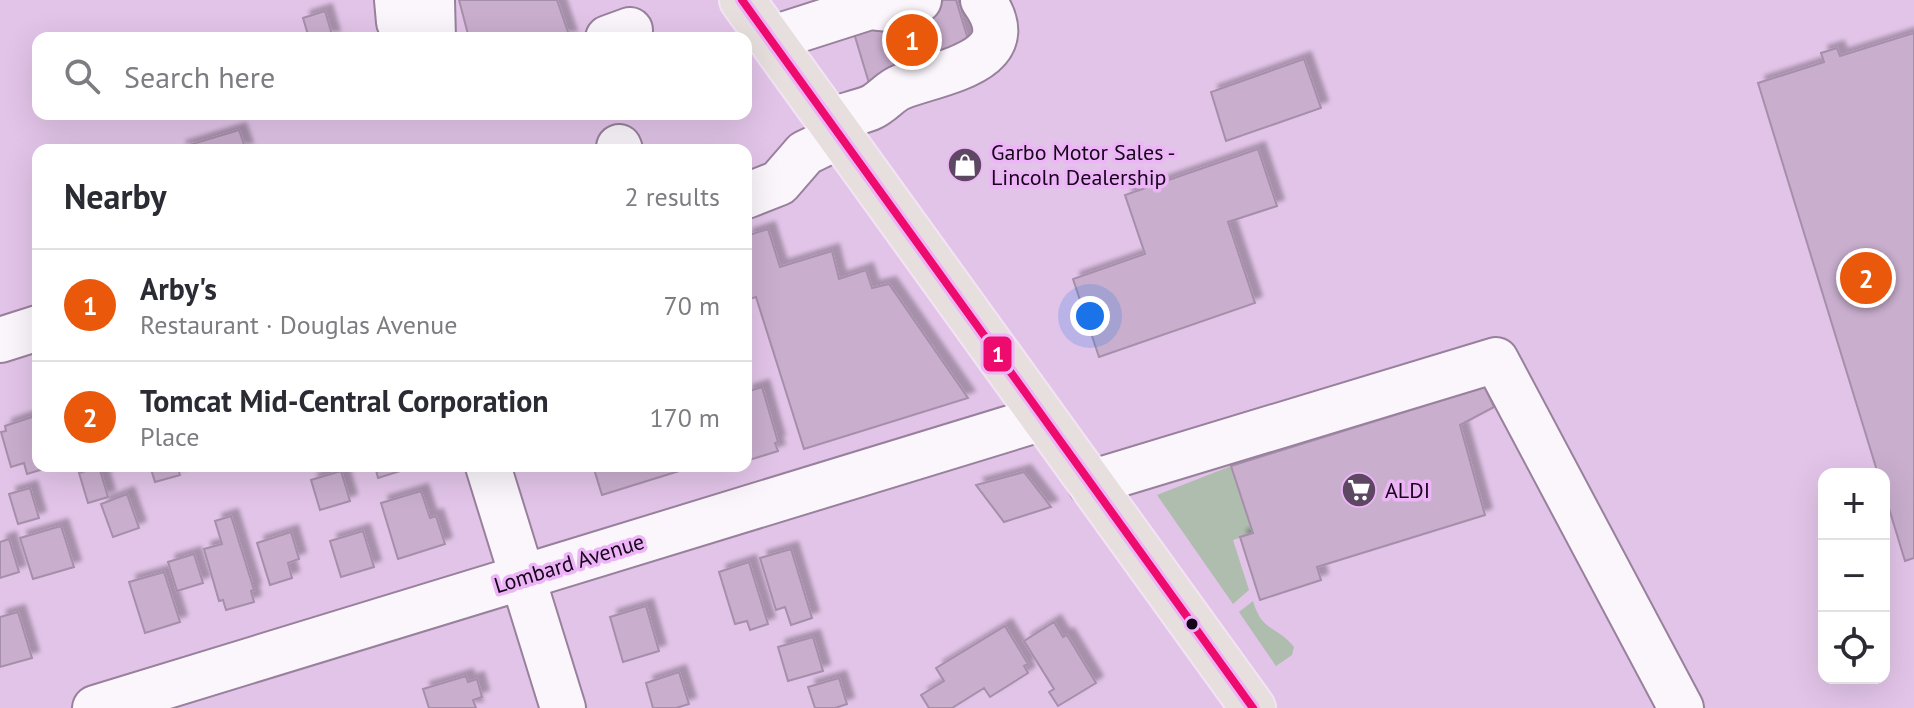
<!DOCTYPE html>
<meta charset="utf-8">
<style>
body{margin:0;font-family:"PT Sans",sans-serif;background:#f7f7f7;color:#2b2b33}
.controls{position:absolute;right:24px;bottom:24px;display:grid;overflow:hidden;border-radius:16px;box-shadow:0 8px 32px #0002}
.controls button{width:72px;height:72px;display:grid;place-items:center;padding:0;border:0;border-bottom:2px solid #e1e1e2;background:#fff;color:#2b2b33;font:40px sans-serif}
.you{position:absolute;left:1090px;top:316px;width:28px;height:28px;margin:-20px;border:6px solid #fff;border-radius:50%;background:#1a73e8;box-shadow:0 0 0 12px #1a73e833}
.badge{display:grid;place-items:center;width:52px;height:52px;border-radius:50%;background:#ea580c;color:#fff;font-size:26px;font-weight:700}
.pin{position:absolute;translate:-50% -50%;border:4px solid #fff;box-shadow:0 2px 8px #0006}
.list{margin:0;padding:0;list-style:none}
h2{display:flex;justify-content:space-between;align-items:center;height:104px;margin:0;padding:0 32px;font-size:34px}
h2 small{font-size:26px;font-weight:400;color:#7c7c81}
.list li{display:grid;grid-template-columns:52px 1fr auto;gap:24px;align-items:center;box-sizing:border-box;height:112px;padding:0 32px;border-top:2px solid #e1e1e2}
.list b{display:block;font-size:30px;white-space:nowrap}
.list p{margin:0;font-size:26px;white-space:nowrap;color:#7c7c81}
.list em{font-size:26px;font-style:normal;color:#7c7c81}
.icon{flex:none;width:44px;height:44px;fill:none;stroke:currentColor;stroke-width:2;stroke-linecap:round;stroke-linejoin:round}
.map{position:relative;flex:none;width:1914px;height:708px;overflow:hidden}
.search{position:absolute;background:#fff;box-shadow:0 8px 32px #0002;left:32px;top:32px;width:720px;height:88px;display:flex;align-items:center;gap:20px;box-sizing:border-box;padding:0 28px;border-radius:16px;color:#7c7c81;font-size:30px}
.panel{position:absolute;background:#fff;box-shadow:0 8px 32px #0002;left:32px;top:144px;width:720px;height:328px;border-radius:16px}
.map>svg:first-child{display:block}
.green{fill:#aebdad}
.building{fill:#c9aece;stroke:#a68faa;stroke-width:2;filter:url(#shadow)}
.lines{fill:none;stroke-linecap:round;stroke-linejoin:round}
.minor-casing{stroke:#98819c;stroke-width:48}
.major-casing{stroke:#f2e4f5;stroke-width:48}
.minor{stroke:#fbf6fc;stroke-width:44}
.major{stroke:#e7dfde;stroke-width:44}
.bus-1-casing{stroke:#edb5f7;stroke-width:14}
.bus-1{stroke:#ed0b6d;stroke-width:8}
.bus-dot{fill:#16041a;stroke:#edb5f7;stroke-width:3}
.labels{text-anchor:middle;stroke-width:7;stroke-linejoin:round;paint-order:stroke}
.poi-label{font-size:22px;fill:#16041a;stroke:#edb5f7;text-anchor:start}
.street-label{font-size:22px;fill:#16041a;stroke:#edb5f7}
.line-badge{stroke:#edb5f7;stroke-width:3}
.badge-label{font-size:22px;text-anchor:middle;font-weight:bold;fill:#fff}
</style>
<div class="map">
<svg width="1914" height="708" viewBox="0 0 1914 708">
<defs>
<filter id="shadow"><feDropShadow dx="7" dy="-7" stdDeviation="2" flood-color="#0004"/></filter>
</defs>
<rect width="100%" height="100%" fill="#e2c4e8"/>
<path class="green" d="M1231,466L1253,533L1233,540L1249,590L1233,604L1157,495Z
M1253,601C1262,633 1277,625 1294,647L1292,655L1276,666L1239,612Z"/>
<path class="building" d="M459,0H557L570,38H469Z
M944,0H956L971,49L869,83L853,30Z
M325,11L333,38H309L303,18Z
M1914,33V558L1905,561L1884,492V474H1878L1758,83L1824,62L1821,53L1837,48L1840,56Z
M1304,59L1321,108L1226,141L1211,92Z
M239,130L246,150H180L179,148Z
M1258,149L1277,206L1228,222L1255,303L1099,357L1073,279L1145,254L1125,195Z
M768,229L780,267L832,251L839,279L866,270L872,288L889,284L968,398L804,449L756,297L746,300V236Z
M762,387L778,442L775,443L778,451L746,461V392Z
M1485,387L1494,407L1460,425L1485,515L1317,567L1321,580L1260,600L1240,537L1253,533L1231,466Z
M38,415V466L50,467L27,474L24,463L11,467L1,432L6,431L5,426Z
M150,466H177L180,475L155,482Z
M375,466H416L378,478Z
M593,466H677L679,471L602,495Z
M99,467L108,497L88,503L79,473Z
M341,471L350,501L320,510L311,480Z
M1024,472L1051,507L1004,522L976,485Z
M30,488L39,518L18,524L9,494Z
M421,491L430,518L436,516L445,544L398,559L381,503Z
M127,494L139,528L113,537L101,504Z
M231,516L254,590L251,591L254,602L226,610L223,600L219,601L204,549L222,544L215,521Z
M61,526L74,567L33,579L20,538Z
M363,531L374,567L341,577L330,541Z
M291,532L299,559L288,563L292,578L270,585L257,543Z
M9,539L19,572L0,578V542Z
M791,549L812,618L791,625L785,607L776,610L760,558Z
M194,554L203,583L177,591L168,562Z
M749,562L768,624L750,630L747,621L735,624L719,572Z
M164,572L180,622L145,633L129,582Z
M646,606L659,651L623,662L610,617Z
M18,612L32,658L0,667V617Z
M1054,622L1063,637L1067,635L1096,683L1058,706L1049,692L1054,689L1024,641Z
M1005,626L1028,664L1024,666L1028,673L990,697L984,688L952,708H929L921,695L944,681L936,668Z
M813,637L823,671L788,681L778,647Z
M679,672L689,704L676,708H653L646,683Z
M466,676L468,682L477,679L482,697L473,700L476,708H429L423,689Z
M839,678L847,704L835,708H815L808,687Z"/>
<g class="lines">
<g class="minor-casing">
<path id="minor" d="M397,0L399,22L418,38
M432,0L433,38
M608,38L630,30
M770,39L870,7L890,9L919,0
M829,121C842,116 857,113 870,108C882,103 890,91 901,87C938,72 1028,62 983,0
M619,147L620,150
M746,196L779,183L805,153L840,136
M0,340L38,328
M488,466L563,708
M1090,483L1496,360L1681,708
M95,708L1043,418"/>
</g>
<g class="major-casing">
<path id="major" d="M742,0L1253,708"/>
</g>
<use href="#minor" class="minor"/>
<use href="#major" class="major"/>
<g class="bus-1-casing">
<path id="bus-1" d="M742,0L1253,708"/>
</g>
<use href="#bus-1" class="bus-1"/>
</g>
<defs>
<g id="shop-disc" transform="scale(1.8)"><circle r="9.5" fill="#5d4762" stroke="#edb5f7"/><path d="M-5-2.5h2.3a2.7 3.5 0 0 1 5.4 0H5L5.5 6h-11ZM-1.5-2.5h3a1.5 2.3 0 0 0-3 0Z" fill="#fff"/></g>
<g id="supermarket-disc" transform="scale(1.8)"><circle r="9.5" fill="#5d4762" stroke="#edb5f7"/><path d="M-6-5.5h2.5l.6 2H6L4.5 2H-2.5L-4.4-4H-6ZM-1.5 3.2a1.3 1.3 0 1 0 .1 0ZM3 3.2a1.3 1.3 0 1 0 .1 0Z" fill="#fff"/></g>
</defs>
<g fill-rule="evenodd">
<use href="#shop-disc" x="965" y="165"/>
<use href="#supermarket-disc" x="1359" y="490"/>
</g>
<circle class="bus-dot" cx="1192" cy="624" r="7"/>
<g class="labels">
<g class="poi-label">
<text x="991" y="160">Garbo Motor Sales -<tspan x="991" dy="25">Lincoln Dealership</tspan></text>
<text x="1385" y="498">ALDI</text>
</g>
<g class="street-label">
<text transform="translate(569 563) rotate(-17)" y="8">Lombard Avenue</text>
</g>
</g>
<rect class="line-badge" x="982" y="335" width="31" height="38" rx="8" fill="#ed0b6d"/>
<g class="badge-label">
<text x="998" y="362">1</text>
</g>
</svg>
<div class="controls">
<button>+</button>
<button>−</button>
<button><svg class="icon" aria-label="locate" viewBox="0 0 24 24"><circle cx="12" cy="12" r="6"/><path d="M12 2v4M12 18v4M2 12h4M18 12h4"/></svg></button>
</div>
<div class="you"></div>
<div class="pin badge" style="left:912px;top:40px">1</div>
<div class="pin badge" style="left:1866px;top:278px">2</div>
<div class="search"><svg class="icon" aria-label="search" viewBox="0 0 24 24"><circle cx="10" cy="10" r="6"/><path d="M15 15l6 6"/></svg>Search here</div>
<section class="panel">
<h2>Nearby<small>2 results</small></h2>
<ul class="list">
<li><span class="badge">1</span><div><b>Arby's</b><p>Restaurant · Douglas Avenue</p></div><em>70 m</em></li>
<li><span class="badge">2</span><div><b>Tomcat Mid-Central Corporation</b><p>Place</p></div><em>170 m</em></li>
</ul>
</section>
</div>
